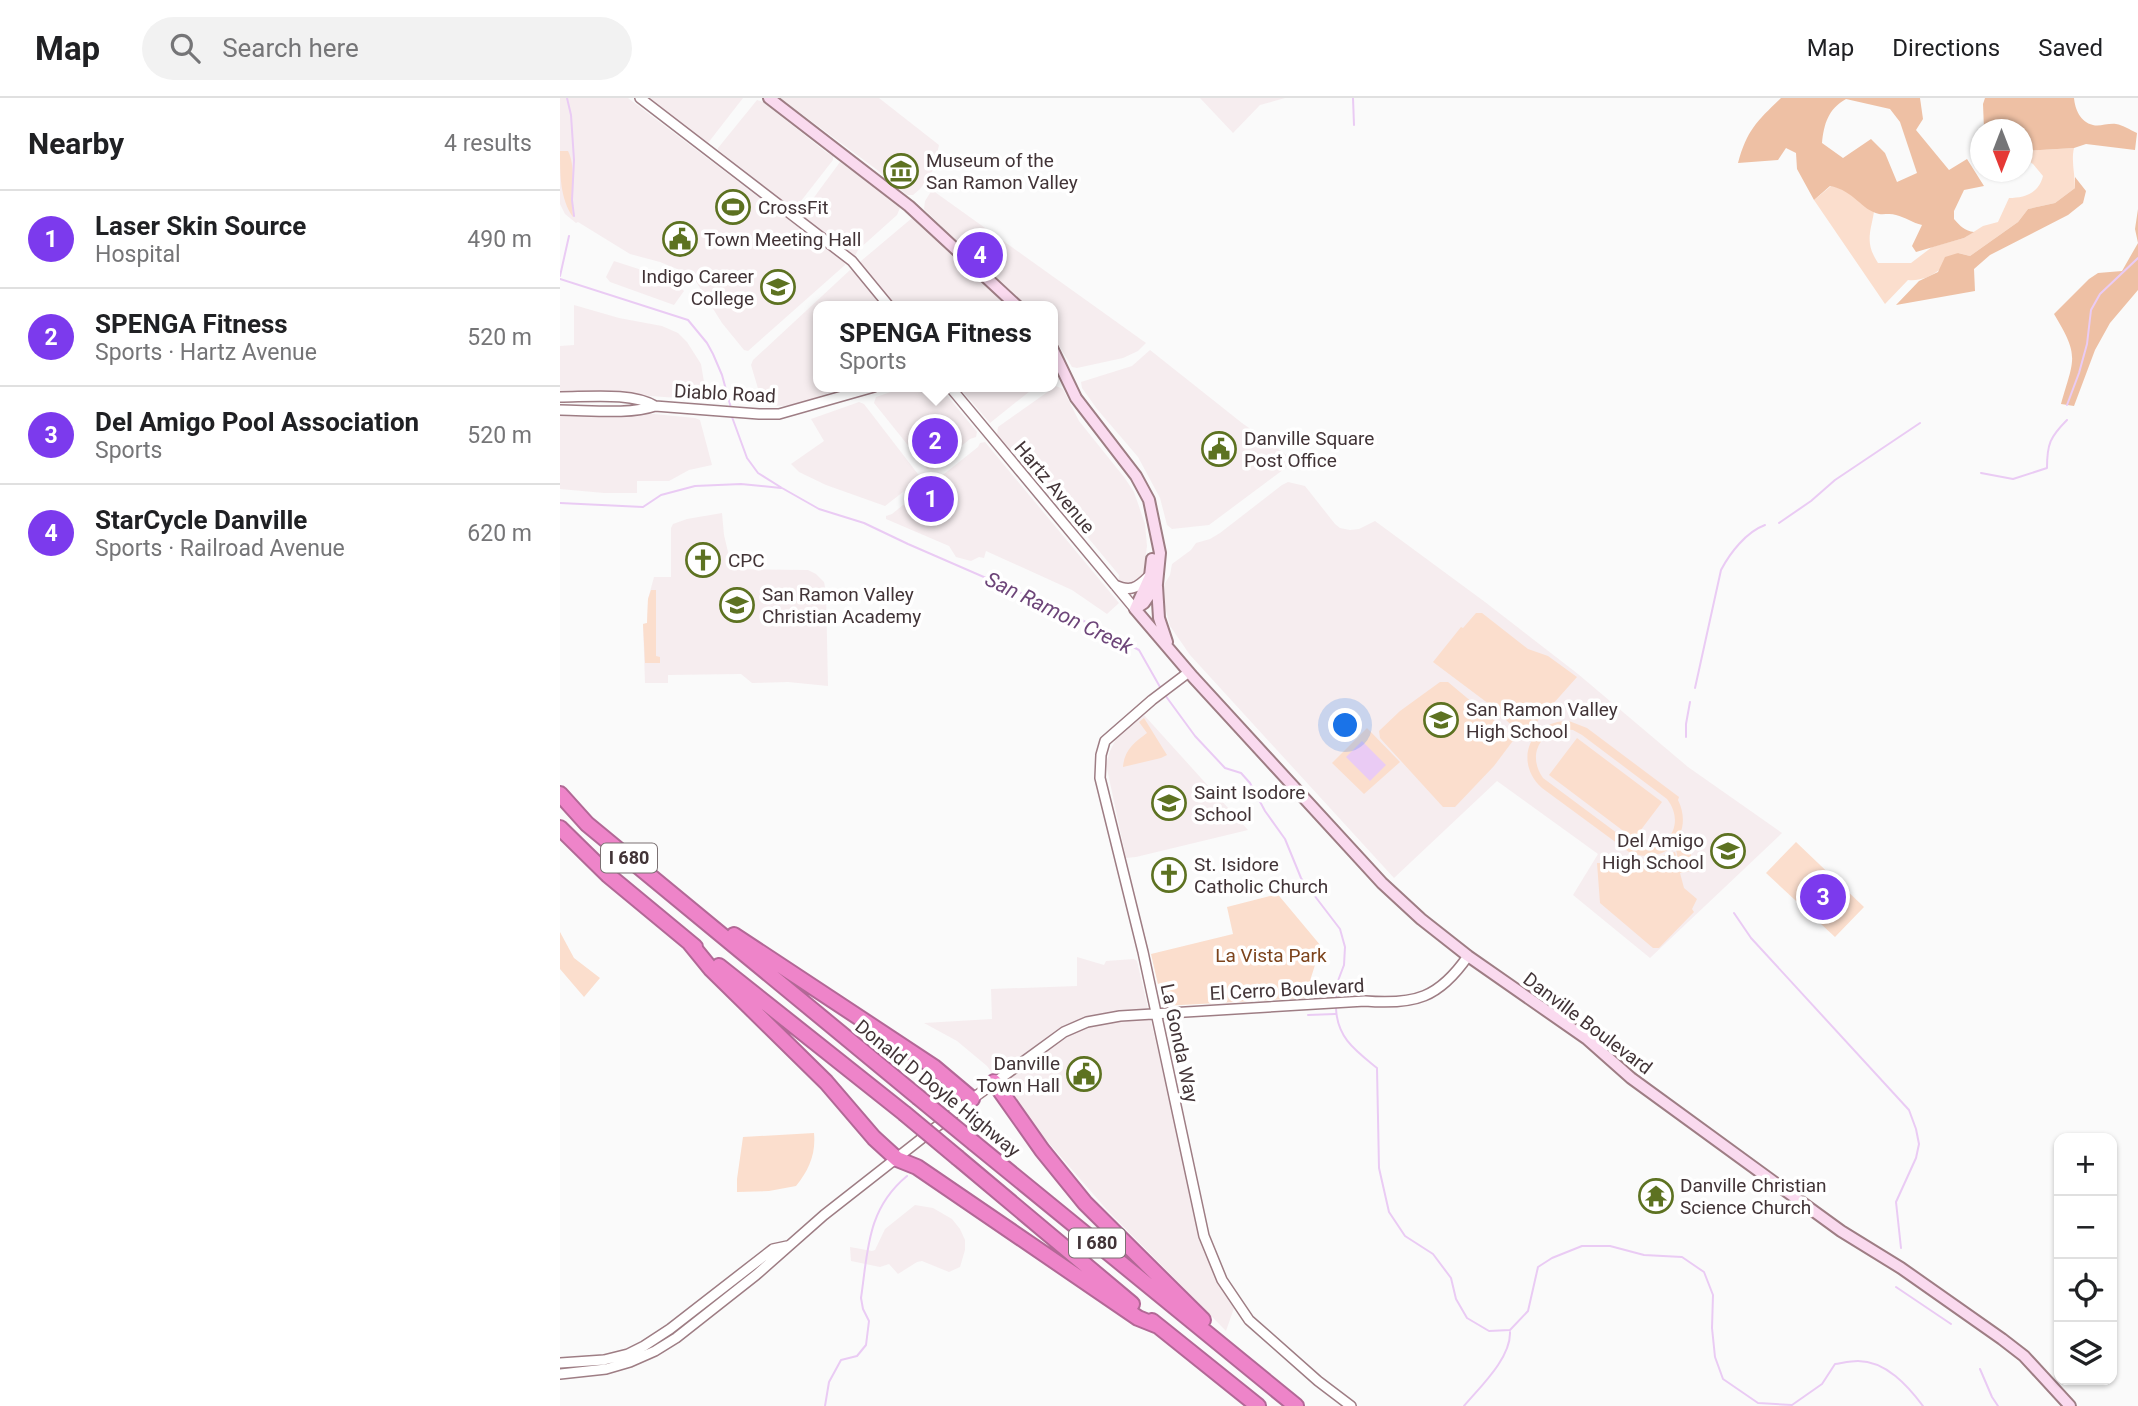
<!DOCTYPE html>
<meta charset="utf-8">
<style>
body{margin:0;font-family:Roboto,sans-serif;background:#f2f2f2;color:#202124}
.controls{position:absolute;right:21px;bottom:21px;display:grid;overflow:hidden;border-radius:14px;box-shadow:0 2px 5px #0004}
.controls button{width:63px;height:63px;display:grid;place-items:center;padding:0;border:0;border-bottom:2px solid #e0e0e0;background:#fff;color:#202124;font:35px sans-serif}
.compass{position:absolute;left:1410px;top:21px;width:63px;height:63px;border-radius:50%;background:#fff;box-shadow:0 2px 5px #0004;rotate:180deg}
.you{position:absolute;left:786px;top:628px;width:24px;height:24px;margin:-18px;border:5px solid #fff;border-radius:50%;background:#1a73e8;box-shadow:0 0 0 10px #1a73e833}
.badge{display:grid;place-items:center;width:46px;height:46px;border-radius:50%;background:#7c3aed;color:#fff;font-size:23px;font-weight:700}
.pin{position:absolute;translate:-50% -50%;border:4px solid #fff;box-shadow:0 2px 7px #0006}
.popup{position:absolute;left:253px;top:203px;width:245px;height:91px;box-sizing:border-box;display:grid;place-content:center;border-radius:14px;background:#fff;filter:drop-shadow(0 2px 5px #0005);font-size:23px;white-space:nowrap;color:#757577}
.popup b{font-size:26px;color:#202124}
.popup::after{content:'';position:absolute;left:50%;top:100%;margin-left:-14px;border:14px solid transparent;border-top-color:#fff}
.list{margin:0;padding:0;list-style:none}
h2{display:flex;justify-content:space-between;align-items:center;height:91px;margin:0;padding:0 28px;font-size:30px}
h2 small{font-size:23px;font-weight:400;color:#757577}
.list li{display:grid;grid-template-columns:46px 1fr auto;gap:21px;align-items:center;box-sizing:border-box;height:98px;padding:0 28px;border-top:2px solid #e0e0e0}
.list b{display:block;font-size:26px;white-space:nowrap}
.list p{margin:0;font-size:23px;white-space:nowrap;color:#757577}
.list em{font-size:23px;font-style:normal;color:#757577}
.icon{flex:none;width:38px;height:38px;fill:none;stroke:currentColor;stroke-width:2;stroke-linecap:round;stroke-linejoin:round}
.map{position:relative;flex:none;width:1578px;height:1308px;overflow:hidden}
header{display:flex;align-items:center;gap:42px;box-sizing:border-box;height:98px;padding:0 35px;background:#fff;border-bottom:2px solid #e0e0e0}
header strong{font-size:33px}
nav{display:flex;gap:38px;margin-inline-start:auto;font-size:24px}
.search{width:490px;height:63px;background:#f2f2f2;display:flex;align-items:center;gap:18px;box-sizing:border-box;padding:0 24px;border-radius:38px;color:#757577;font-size:26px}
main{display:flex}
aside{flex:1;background:#fff}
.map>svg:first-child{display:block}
.built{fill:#f6edef}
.green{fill:#fbdecd;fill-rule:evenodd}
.forest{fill:#eec0a4;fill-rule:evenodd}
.water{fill:#eacbf4}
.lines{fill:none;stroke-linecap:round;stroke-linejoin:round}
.stream{stroke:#eacbf4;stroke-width:2}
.tertiary-casing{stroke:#9e7d84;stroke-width:12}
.secondary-casing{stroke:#9e7d84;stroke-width:14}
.motorway-casing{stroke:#b26896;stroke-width:18}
.tertiary{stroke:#fff;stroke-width:9}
.secondary{stroke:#fadaef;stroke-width:10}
.motorway{stroke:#ee84c9;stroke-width:14}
.motorway-bridge-casing{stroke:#b26896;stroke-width:18;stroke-linecap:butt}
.motorway-bridge{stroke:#ee84c9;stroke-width:14}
.labels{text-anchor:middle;stroke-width:7;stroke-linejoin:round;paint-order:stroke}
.shield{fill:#fff;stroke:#7b7173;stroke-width:2}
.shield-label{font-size:18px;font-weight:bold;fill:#423437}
.poi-label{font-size:19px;fill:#423437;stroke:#fff;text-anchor:start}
.street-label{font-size:19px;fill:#423437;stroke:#fff}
.park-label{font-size:19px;fill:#7d441c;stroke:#fff}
.water-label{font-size:21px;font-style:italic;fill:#6d4579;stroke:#fff}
</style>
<header>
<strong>Map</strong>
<div class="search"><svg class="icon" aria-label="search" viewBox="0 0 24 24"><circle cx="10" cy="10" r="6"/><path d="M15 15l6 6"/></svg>Search here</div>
<nav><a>Map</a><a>Directions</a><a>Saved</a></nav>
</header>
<main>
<aside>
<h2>Nearby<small>4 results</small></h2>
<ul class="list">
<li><span class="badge">1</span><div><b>Laser Skin Source</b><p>Hospital</p></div><em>490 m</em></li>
<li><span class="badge">2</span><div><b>SPENGA Fitness</b><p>Sports · Hartz Avenue</p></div><em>520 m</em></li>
<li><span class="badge">3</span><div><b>Del Amigo Pool Association</b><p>Sports</p></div><em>520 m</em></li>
<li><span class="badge">4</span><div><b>StarCycle Danville</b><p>Sports · Railroad Avenue</p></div><em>620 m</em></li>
</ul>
</aside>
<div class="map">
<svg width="1578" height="1308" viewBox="0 0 1578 1308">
<rect width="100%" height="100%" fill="#fafafa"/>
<path class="built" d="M0,0H68L284,164L285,167L188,253L184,252L162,225L135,182L122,173L100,164L70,156L18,124L16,125L5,116L0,106Z
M87,0H183L148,45Z
M220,0H319L379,47L374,69L370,78L360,91L353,97H347L316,71Z
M640,0H725L700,7L673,35Z
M197,2L203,4L266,54L273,58V62L234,112L158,52V50Z
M280,64L335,104L340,110L337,117L298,152L295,158L289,156L241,117Z
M372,92L586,245L578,253L563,260L517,270L512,269L492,236V208H465L397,144L364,111L365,103Z
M352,120L355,121L390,150L450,208H336L301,165V163Z
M54,163L103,179L113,183L124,193L114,207L50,184L46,179Z
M290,172L296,174L321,208H258V289H287L239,305L225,308L205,307L202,304L191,267L193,262Z
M14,207L59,220L102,228L118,235L127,244L141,266L147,302L47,295H0V248L14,247Z
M590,252L682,325L735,363L649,427L612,431L607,427L600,400L578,359L537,311L522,290L521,284L572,268Z
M496,288L503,291L519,323L564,379L574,394L585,426L587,448L583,479L578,486H563L558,484L559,477L466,365H463L437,337L438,329Z
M346,289H380L417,334L416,339L410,341L373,371H367L314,305L316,299Z
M399,289H475L430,325Z
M299,304L304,306L361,380L325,408L266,387L239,374L231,366L264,343L251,321Z
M0,316H94L135,320L140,322L152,367L129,372L109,383H77V395H44L0,391Z
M425,344L559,505L547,516L512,492L426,453L424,460L419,459L411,463L396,459L389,448L326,421V418L332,416L365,389L369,388L418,349L420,345Z
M728,384L745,388L775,426L780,430L790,432L799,431L815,423L925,504L1018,576L1128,669L1222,735L1090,860L1013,797L1038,756L937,683L834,780L630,557L610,528L605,509L604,487L610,477L612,466L631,452L636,445L650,441L660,435L722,387Z
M162,415L164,437L172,471L248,472L256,476L264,484L266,494L268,588L228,584L192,585L181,576L108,577V585H85L83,526L87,525L88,501L94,479H111V430L113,426L127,421Z
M584,617L688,732L576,759L566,760L546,666L550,653L557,639Z
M517,859L544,867L546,863L574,861L577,863L637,1121L653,1174L674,1210L666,1233L547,1112L454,1005L427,968L397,943L364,925L432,921L431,891L517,888Z
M355,1107L373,1110L392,1121L400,1131L405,1142V1152L400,1169L389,1174L362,1163L357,1164L338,1176L329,1166L320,1169L291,1163L290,1149L312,1153L315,1152L325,1131Z"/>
<path class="green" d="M1514,50C1511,64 1515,75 1515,90L1495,105L1468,111L1458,124L1410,158L1398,155C1383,169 1370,184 1348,182L1325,206L1254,102L1271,88C1293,92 1296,104 1314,114C1310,136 1305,145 1318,165H1351L1372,149L1404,140L1423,128L1438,124L1449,100C1465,100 1479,95 1483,78L1473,66L1463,60V53Z
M0,53H8C17,70 10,98 13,119C0,101 0,76 0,53Z
M91,492H96V558L100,559V565H85L83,526L87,525L88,501Z
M916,515H922L968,551L988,558L1017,579L967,635H960L929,606L873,564L901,529L903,530Z
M880,584H888L955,640L934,668L895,709H883L820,640L819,633L840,613Z
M584,620L607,657L601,660L563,669C564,652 575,644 587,635L579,624Z
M1009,623L1027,630L1119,699L1118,702C1135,736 1105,770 1069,754L982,690C953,664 970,622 1009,623ZM1003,631L1013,632L1022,637L1107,701C1128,728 1104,759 1073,747L983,680C968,659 978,635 1003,631Z
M807,630L840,664L804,696L772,665Z
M1017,640L1102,704L1074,741L989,677Z
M1236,744L1304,809L1275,839L1206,775Z
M1129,748L1134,772L1120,775L1124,790L1137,801L1132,811L1134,814L1099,850H1093L1040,805L1037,765L1074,766L1115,754L1119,768L1116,751Z
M715,793L761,848L749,886L748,900L603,908L591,856L673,836L667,809L710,798Z
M0,834L14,860L40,880L24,899L0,871Z
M254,1035C256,1056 249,1072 236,1088L209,1093L177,1094V1081L183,1039Z"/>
<path class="forest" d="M1221,0H1360L1363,21L1356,32L1389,72L1407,61L1424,88L1404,92L1394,113V121C1400,128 1405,133 1414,134L1404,140L1356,154L1352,148L1362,127C1353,125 1345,119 1336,117C1330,115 1324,117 1319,116C1301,112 1295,93 1270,88L1254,102L1237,71L1236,55L1226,50L1218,62L1178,65C1187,32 1197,23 1221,0ZM1286,1L1330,11L1340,24L1357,75L1337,84L1325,55L1311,41L1283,60L1262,45C1264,26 1268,11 1286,1Z
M1425,0H1514C1515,11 1520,24 1533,27C1539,29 1548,25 1556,26C1563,27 1570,32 1577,35L1575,52L1526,46L1514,50L1463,53L1462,32L1424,31L1423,6Z
M1515,79L1526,93L1523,105L1508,117L1430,157L1414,171L1415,193L1336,207L1359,183L1378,174L1385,159L1398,155L1410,158L1458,124L1468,111L1495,105L1515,90Z
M1578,111V192L1550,225L1535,252L1514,308L1501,306C1514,260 1520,259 1494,216L1529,181L1538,175L1562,173L1578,145L1575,131Z"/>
<path class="water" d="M802,643L826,667L810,683L786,659Z"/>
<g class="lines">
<path class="stream" d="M7,0L11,17L14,62L12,102L14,118
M793,0L794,27
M0,178L9,138
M0,181L128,222L147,245L153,256L162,277L171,310
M1507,307L1519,275L1527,246L1531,212L1540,196L1578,160
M172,319L187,360L198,375L222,390L259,411L304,425L348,446L516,519L579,552L600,589
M1421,375L1453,381L1487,370C1487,346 1490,339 1507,322
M0,405L83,409L101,397L135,388L181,386L221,390
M1219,425L1251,403L1275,382L1360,325
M1135,590L1161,472C1170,455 1186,434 1205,427
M605,597L635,638L665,670L681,675L690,685L705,713L725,741L741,780L780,831L785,849L784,867L776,888V901
M1126,639V626L1130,604
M1174,815L1191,840L1349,1012L1356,1031L1359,1046L1356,1060L1336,1104L1341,1150
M776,910C777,940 796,953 817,970L819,1070L829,1114L845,1138L873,1156L891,1180L896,1201L907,1220L929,1233L950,1232L968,1213L978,1169L992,1160L1022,1148H1050L1084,1157L1122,1159L1144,1174L1153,1197L1152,1230L1155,1259L1163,1281L1198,1305L1232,1307L1262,1286L1275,1266C1282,1265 1291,1263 1298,1263C1326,1263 1348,1288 1363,1308
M748,917L775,916
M1336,1189L1391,1226
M1420,1271L1432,1299L1438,1308
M265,1308L269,1284L281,1262L297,1258L306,1247L309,1223L303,1211L301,1200C308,1152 307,1111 347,1078
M904,1308C920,1289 951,1260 950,1234"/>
<g class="tertiary-casing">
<path id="tertiary" d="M80,0L292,163L329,208
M390,289L575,511
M0,299C28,299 72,294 95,308
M0,312C28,312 69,317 95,308L199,316H219L314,289
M555,487C570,494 577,490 588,479
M629,574L592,602L545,643L541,657L540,680L583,854L644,1138L662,1182L689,1222L758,1283L791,1308
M0,1265L44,1262L68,1256L84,1248L110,1231L213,1151L227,1148
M0,1276L46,1271L70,1264L95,1253L116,1240L196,1177L264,1117L412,1001L504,934L527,924L560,918L805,903C855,907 879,900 908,858"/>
</g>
<g class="secondary-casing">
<path id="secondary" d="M209,0L349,108L457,208
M492,250L516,300L576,378L589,402L600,455L597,486L584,505L575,511
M597,488L599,520L607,544
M575,511L633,579L822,785L861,821L908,858L1027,941L1071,980L1281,1133L1341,1170L1442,1241L1464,1258L1510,1308
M575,511L590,478L592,461"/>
</g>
<g class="motorway-casing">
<path id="motorway" d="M0,696L27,726L358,999
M0,730L48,777L135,849
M174,837L374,969L412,1001
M129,844L151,871L266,984L314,1040L337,1061L357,1069L578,1220L598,1228
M159,868L344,1015
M434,984L482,1052L525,1105L643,1222
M414,1045L736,1308
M398,1060L572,1206
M592,1223L698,1308"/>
</g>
<use href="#tertiary" class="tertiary"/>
<use href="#secondary" class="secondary"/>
<use href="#motorway" class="motorway"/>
<g class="motorway-bridge-casing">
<path id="motorway-bridge" d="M358,999L414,1045
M344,1015L398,1060"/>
</g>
<use href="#motorway-bridge" class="motorway-bridge"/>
</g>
<defs>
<g id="museum-ring" transform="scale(1.75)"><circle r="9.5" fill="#fff" stroke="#5d7221" stroke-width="1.5"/><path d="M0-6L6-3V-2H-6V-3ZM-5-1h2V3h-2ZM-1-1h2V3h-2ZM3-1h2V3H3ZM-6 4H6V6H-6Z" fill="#5d7221"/></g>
<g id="stadium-ring" transform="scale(1.75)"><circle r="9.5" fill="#fff" stroke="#5d7221" stroke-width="1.5"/><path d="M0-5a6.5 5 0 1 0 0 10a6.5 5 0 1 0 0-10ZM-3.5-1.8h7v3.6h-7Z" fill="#5d7221"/></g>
<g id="civic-ring" transform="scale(1.75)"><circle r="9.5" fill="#fff" stroke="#5d7221" stroke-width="1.5"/><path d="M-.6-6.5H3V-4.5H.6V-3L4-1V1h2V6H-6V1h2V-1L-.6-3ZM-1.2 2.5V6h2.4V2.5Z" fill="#5d7221"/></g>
<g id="university-ring" transform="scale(1.75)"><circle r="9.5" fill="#fff" stroke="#5d7221" stroke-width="1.5"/><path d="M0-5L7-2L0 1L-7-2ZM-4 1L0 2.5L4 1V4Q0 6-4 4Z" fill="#5d7221"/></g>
<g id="church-ring" transform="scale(1.75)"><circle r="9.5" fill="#fff" stroke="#5d7221" stroke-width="1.5"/><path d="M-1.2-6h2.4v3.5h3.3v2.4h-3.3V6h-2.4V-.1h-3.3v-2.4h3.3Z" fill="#5d7221"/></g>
<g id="school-ring" transform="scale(1.75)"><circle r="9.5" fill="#fff" stroke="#5d7221" stroke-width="1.5"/><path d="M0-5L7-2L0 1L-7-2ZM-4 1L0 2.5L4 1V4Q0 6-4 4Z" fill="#5d7221"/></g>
<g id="temple-ring" transform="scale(1.75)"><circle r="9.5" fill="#fff" stroke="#5d7221" stroke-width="1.5"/><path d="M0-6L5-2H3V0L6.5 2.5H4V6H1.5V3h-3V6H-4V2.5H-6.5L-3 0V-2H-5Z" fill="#5d7221"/></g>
</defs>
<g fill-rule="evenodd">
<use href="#museum-ring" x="341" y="73"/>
<use href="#stadium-ring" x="173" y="109"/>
<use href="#civic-ring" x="120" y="141"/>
<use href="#university-ring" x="218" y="189"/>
<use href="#civic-ring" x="659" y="351"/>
<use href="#church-ring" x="143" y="462"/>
<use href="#school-ring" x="177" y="507"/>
<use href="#school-ring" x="881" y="622"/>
<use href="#school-ring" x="609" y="705"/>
<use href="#school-ring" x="1168" y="753"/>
<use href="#church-ring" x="609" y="777"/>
<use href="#civic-ring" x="524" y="976"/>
<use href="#temple-ring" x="1096" y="1098"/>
</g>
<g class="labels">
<g class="shield">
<rect x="41" y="745.5" width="56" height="29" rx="5"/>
<rect x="509" y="1130.5" width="56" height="29" rx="5"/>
</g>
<g class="shield-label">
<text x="69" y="766">I 680</text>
<text x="537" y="1151">I 680</text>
</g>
<g class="poi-label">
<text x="366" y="69">Museum of the<tspan x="366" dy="22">San Ramon Valley</tspan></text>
<text x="198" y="116">CrossFit</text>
<text x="144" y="148">Town Meeting Hall</text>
<text x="194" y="185" text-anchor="end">Indigo Career<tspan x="194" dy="22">College</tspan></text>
<text x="684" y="347">Danville Square<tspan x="684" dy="22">Post Office</tspan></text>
<text x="168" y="469">CPC</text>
<text x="202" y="503">San Ramon Valley<tspan x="202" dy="22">Christian Academy</tspan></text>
<text x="906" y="618">San Ramon Valley<tspan x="906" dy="22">High School</tspan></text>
<text x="634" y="701">Saint Isodore<tspan x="634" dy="22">School</tspan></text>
<text x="1144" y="749" text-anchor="end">Del Amigo<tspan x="1144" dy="22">High School</tspan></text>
<text x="634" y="773">St. Isidore<tspan x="634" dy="22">Catholic Church</tspan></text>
<text x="500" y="972" text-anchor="end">Danville<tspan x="500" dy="22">Town Hall</tspan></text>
<text x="1120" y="1094">Danville Christian<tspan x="1120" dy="22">Science Church</tspan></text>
</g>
<g class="street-label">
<text transform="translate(165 295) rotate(3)" y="7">Diablo Road</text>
<text transform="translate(495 389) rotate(50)" y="7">Hartz Avenue</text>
<text transform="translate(727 891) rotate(-3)" y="7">El Cerro Boulevard</text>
<text transform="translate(1028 925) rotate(37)" y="7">Danville Boulevard</text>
<text transform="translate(620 945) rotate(78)" y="7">La Gonda Way</text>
<text transform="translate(378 990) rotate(39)" y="7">Donald D Doyle Highway</text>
</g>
<g class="park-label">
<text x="711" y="864">La Vista Park</text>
</g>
<g class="water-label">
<text transform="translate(499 515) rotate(26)" y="7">San Ramon Creek</text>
</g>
</g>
</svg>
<div class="controls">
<button>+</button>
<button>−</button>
<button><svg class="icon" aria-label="locate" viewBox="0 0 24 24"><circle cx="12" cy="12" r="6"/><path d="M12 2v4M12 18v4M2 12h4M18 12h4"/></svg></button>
<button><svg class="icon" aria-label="layers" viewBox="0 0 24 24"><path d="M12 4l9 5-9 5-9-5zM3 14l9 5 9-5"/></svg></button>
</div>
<svg class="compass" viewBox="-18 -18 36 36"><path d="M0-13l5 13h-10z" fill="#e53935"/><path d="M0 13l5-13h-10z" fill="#757577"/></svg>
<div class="you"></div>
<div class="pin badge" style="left:371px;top:401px">1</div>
<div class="pin badge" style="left:375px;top:343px">2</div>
<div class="popup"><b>SPENGA Fitness</b>Sports</div>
<div class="pin badge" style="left:1263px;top:799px">3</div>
<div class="pin badge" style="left:420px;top:157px">4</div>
</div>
</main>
